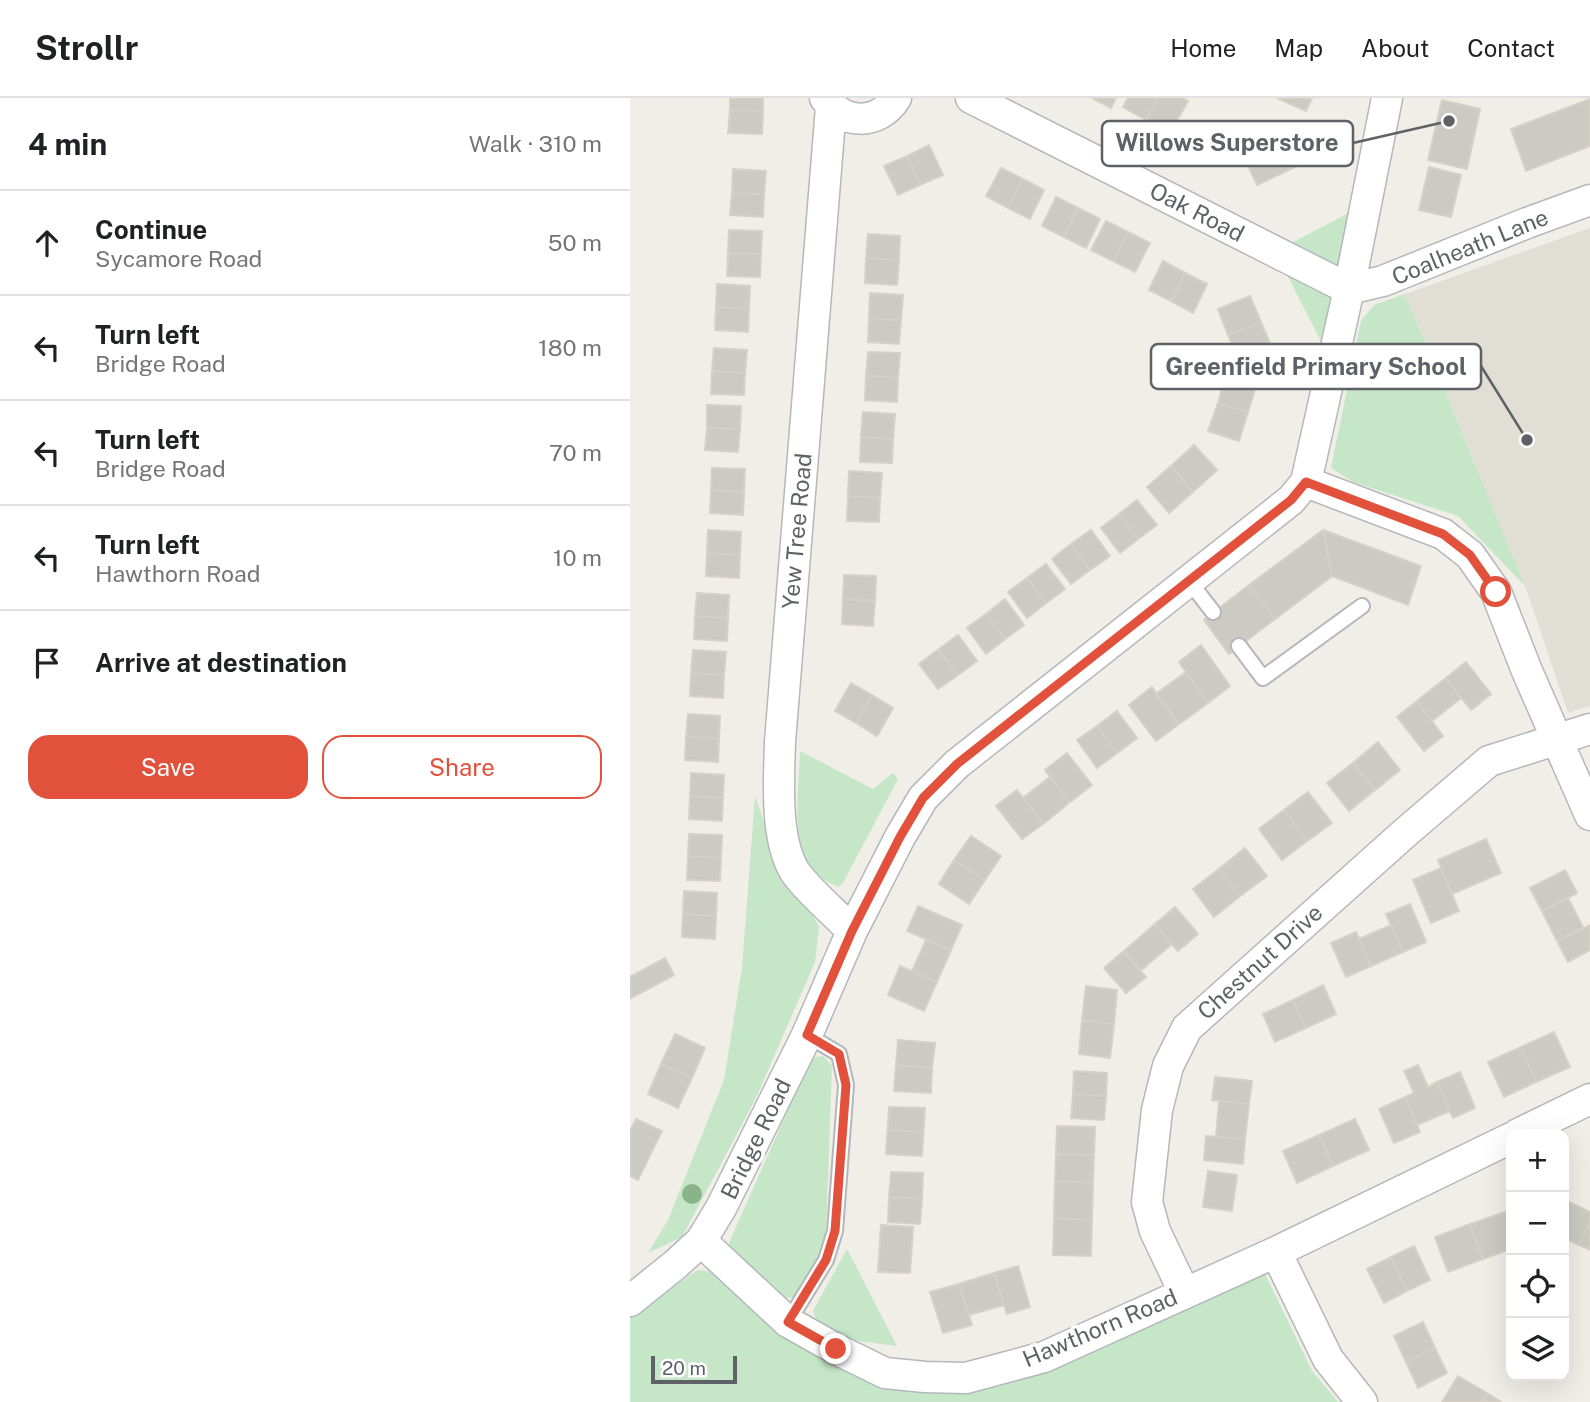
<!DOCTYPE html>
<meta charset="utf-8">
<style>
body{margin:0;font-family:"Public Sans",sans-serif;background:#f2f2f2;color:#202124}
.controls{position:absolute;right:21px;bottom:21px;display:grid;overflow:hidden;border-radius:14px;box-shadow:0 7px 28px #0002}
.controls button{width:63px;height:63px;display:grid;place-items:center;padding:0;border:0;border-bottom:2px solid #e0e0e0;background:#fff;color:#202124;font:35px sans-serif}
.scale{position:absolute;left:21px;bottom:18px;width:86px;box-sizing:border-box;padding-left:7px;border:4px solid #5e6267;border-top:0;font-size:19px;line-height:24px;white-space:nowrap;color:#5e6267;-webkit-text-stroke:5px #fff;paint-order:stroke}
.stop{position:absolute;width:21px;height:21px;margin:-16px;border:5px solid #e2513b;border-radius:50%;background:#fff}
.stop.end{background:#e2513b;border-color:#fff;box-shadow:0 2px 7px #0008}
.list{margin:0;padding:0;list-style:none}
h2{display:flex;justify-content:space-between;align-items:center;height:91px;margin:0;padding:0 28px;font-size:30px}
h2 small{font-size:23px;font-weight:400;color:#757577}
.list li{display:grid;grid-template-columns:46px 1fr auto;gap:21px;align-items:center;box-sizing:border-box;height:105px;padding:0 28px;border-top:2px solid #e0e0e0}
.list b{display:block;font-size:26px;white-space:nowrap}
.list p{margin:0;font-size:23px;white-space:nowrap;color:#757577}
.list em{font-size:23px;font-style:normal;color:#757577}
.actions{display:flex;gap:14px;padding:21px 28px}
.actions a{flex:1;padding:16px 0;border:2px solid #e2513b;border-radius:21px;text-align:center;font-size:24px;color:#e2513b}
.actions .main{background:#e2513b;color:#fff}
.icon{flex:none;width:38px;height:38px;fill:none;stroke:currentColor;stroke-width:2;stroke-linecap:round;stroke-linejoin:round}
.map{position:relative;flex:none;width:960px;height:1304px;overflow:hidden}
header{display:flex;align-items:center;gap:42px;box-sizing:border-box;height:98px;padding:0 35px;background:#fff;border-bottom:2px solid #e0e0e0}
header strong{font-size:33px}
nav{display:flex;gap:38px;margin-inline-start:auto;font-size:24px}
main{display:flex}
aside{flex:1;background:#fff}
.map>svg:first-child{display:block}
.education{fill:#e0ded5}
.green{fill:#c5e6c7}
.building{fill:#cbcac3;stroke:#d5d1c6;stroke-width:2}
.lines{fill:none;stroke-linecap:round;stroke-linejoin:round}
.lane-casing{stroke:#b4b7bb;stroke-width:18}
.street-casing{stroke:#b4b7bb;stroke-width:33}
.lane{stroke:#fff;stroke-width:14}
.street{stroke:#fff;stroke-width:30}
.tree{fill:#8bb38b}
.route{stroke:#e2513b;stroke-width:9}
.labels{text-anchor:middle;stroke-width:7;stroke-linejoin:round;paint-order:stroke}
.street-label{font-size:23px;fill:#5e6267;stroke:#fff}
.leader{fill:none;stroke:#5e6267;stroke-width:2.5}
.callout-dot{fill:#5e6267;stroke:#fff;stroke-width:2.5}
.callout{fill:#fff;stroke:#5e6267;stroke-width:2.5}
.callout-label{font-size:24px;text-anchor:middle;font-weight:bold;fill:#5e6267}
</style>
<header>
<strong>Strollr</strong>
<nav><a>Home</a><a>Map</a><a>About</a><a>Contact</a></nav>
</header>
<main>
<aside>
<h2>4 min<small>Walk · 310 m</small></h2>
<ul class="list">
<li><svg class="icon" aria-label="ahead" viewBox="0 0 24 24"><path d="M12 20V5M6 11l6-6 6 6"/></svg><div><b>Continue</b><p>Sycamore Road</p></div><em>50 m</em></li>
<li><svg class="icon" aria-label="left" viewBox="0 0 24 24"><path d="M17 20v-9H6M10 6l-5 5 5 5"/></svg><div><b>Turn left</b><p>Bridge Road</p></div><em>180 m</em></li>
<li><svg class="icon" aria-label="left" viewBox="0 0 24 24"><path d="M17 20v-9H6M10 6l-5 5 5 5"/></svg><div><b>Turn left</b><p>Bridge Road</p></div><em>70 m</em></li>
<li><svg class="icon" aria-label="left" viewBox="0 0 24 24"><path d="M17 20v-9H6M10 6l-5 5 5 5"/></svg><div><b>Turn left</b><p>Hawthorn Road</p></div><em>10 m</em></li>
<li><svg class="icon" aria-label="arrive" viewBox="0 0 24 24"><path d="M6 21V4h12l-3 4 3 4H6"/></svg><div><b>Arrive at destination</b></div></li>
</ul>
<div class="actions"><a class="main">Save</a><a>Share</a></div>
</aside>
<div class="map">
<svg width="960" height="1304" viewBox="0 0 960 1304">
<rect width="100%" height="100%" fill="#f0eee7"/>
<path class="education" d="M960,130V608L938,615L895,488L775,196Z"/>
<path class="green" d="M732,108L716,186L648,152Z
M648,159L715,192L699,259Z
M775,196L895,488L828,418L723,384L701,370L731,223L744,207Z
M170,653L243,691L263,675L268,681L214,783L209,789C154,770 169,699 170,653Z
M125,698L149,768L176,805L189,829L185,864L125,1002L52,1139L18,1155L38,1122L94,982L112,870Z
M193,958L202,968L196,1134L182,1173L163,1199L151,1201L102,1155L99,1145L181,960Z
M217,1151L267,1248L205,1240L190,1232L183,1213Z
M68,1172L85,1174L200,1266L245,1284L312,1294L419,1274L635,1176L682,1273L708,1304H0V1217Z"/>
<path class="building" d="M100,0H133V13L100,12Z
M462,0H486L481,10Z
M498,0H529L516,22L493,9Z
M529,0H552L558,3L540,35L516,22Z
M647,0H682L676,13Z
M960,1V48L896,73L881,31Z
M812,2L850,11L837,71L798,62Z
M100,12L133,13L132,36L98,35Z
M676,24L691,57L659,72L644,39Z
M644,39L659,72L627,87L612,54Z
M299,47L313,77L290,87L277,58Z
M277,58L290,87L268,97L254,68Z
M799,69L831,77L821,119L789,112Z
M371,70L393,81L378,110L356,98Z
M103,71L136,73L134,96L102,95Z
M393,81L414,92L400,121L378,110Z
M102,95L134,96L133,119L100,117Z
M426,99L448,110L434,139L412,128Z
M448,110L470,121L456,150L434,139Z
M476,123L498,134L483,163L461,152Z
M99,132L132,133L131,156L98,155Z
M498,134L520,145L505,174L483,163Z
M238,136L270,138L269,162L236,160Z
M98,155L131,156L130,179L97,178Z
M236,160L269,162L267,187L235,185Z
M533,163L555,175L541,203L519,192Z
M555,175L577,186L563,215L541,203Z
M87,186L120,188L119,211L86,209Z
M240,195L273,197L271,222L239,220Z
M620,198L631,224L598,237L588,211Z
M86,209L119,211L118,234L85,232Z
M239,220L271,222L269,246L238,244Z
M631,224L642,250L609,263L598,237Z
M84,250L117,252L115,275L82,273Z
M238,254L270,255L268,280L236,278Z
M82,273L115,275L114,297L81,296Z
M596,276L627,285L618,314L588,305Z
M236,278L268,280L267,304L235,302Z
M588,305L618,314L609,343L578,333Z
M77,307L111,308L110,331L77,330Z
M233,314L265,316L263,341L231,339Z
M77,330L110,331L108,354L75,352Z
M231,339L263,341L262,365L230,364Z
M564,347L587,372L563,394L541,368Z
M541,368L563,394L539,415L517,389Z
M82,370L115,371L114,394L81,392Z
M219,373L252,375L250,400L218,398Z
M81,392L114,394L113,417L80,415Z
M218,398L250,400L249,424L217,423Z
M507,402L527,427L508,441L489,416Z
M489,416L508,441L490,455L471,430Z
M78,432L111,434L110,457L77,455Z
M461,432L480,458L460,472L441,446Z
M693,432L702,478L645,521L619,487Z
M693,432L791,468L778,507L702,478Z
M441,446L460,472L441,486L422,461Z
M77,455L110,457L109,480L76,478Z
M416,466L435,491L416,505L397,480Z
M214,477L246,478L245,503L213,501Z
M397,480L416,505L397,520L378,494Z
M619,487L645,521L599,556L574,522Z
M67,495L99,497L98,520L65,518Z
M213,501L245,503L243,528L212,526Z
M375,501L394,527L375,541L356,516Z
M356,516L375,541L356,556L337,530Z
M65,518L98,520L97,543L64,541Z
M328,537L347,563L328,577L308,552Z
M571,547L600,588L578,605L549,564Z
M63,552L96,554L94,577L61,575Z
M308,552L328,577L308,591L289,566Z
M836,564L861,596L841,612L816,580Z
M556,574L578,605L549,626L526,596Z
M61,575L94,577L93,600L60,598Z
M816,580L831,600L802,623L787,603Z
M221,585L242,597L226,625L205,613Z
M522,589L549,626L526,643L499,607Z
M242,597L263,610L247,638L226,625Z
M787,603L813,638L794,653L767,619Z
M487,613L507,640L487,655L467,628Z
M58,616L90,618L89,640L56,639Z
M467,628L487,655L467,670L447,642Z
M56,639L89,640L88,664L55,662Z
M748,644L770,672L745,692L723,665Z
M437,655L462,687L440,704L415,672Z
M723,665L745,692L719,713L697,685Z
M61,675L94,677L93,700L60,698Z
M420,679L440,704L413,726L393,700Z
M387,692L413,726L392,741L366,708Z
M678,694L702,725L677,743L654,712Z
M60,698L93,700L92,723L59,721Z
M654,712L677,743L652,762L629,731Z
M59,736L92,737L91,760L58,758Z
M341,738L371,758L355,782L324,762Z
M856,741L871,775L822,796L808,762Z
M615,750L637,778L610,798L589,771Z
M58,758L91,760L90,783L57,782Z
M324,762L355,782L339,806L309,786Z
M811,770L829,813L801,825L783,782Z
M589,771L610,798L584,819L563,791Z
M935,772L947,795L912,813L900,790Z
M54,793L87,795L86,818L53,816Z
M938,800L953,829L927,843L912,813Z
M780,806L796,844L773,854L756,816Z
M288,808L332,827L321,852L277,833Z
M545,809L568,836L548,853L525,826Z
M53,816L86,818L85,841L52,839Z
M525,826L542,846L510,873L494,853Z
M761,827L773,854L741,868L729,841Z
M960,827V852L938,864L927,843Z
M726,834L741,868L716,879L701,845Z
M296,842L321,852L307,884L282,873Z
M494,853L516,879L496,895L474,870Z
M35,860L44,877L1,900L0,879Z
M270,868L307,884L294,913L258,897Z
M693,887L706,916L676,930L663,902Z
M456,888L487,892L484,926L452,922Z
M663,902L676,930L645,944L633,916Z
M452,922L484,926L480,960L449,956Z
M924,934L940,969L906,984L891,949Z
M45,936L75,950L62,980L31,966Z
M268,942L305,945L302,970L266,967Z
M891,949L906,984L874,999L858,964Z
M31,966L62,980L48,1010L18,996Z
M266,967L302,970L301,995L264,993Z
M788,967L798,989L807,984L820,1013L787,1027L775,999L784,995L774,973Z
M444,973L477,975L476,998L443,996Z
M830,974L845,1010L823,1020L807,984Z
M585,979L622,983L619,1006L582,1002Z
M443,996L476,998L474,1022L441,1020Z
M775,999L790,1034L764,1045L749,1011Z
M589,1003L619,1006L615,1041L586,1039Z
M259,1009L295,1010L292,1058L256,1056Z
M259,1009L295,1010L293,1034L258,1032Z
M6,1021L32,1033L8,1082L0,1078V1033Z
M725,1021L739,1052L703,1068L689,1037Z
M427,1028L465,1029L464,1057L426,1056Z
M689,1037L703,1068L667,1085L653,1053Z
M576,1038L615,1041L613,1066L574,1062Z
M426,1056L464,1057L463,1085L425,1083Z
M578,1073L607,1077L602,1113L573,1109Z
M261,1074L293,1075L292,1101L259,1099Z
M425,1083L463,1085L462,1122L424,1120Z
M259,1099L292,1101L290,1126L258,1124Z
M939,1104L960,1114V1124L949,1147L934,1140V1116Z
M875,1114L881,1131V1151L853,1161L840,1126Z
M424,1120L462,1122L461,1158L423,1157Z
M960,1124V1152L949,1147Z
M840,1126L853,1161L818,1174L805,1139Z
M251,1127L283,1129L280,1175L248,1174Z
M784,1148L800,1182L777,1193L761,1159Z
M761,1159L777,1193L754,1205L737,1171Z
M388,1168L400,1209L377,1216L364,1175Z
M364,1175L374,1207L339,1217L329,1186Z
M329,1186L342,1227L313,1235L300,1194Z
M793,1224L805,1250L776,1264L764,1238Z
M805,1250L817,1275L788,1290L776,1264Z
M828,1278L857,1295L852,1304H812Z
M857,1295L871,1304H852Z"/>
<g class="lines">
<g class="lane-casing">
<path id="lane" d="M559,483L583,514
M609,548L633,580L732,508
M158,1224L196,1162L205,1133L216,987L209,956L177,937"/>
</g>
<g class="street-casing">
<path id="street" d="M195,0C213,27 248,28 266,0
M341,0L719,191
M201,9L150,644C149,681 144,747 168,778C184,798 205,815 222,833
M719,191L753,183L897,125L960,102
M676,384L813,436L840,457L866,494L897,573L960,717
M888,1036L960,1001
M71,1143L158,1224L206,1251L255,1275L295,1279L336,1280L414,1259L646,1154L881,1040
M646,1154L698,1261L732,1304
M554,1194L525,1133L517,1104L527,1012L538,968L557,930L776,734L859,663L960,631
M0,1203L46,1166L71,1143L91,1110L177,937L222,833L270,739L293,700L327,666L661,402L676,384L719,191L757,0"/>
</g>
<use href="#lane" class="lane"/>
<use href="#street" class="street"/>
</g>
<circle class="tree" cx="62" cy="1096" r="10"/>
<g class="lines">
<path class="route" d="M206,1251L158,1224L196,1162L205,1133L216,987L209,956L177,937L222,833L270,739L293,700L327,666L661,402L676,384L813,436L840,457L866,494"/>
</g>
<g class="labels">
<g class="street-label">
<text transform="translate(567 114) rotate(27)" y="8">Oak Road</text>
<text transform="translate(840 149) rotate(-22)" y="8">Coalheath Lane</text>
<text transform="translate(167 433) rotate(-85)" y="8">Yew Tree Road</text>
<text transform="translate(630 864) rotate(-42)" y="8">Chestnut Drive</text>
<text transform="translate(126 1041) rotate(-64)" y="8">Bridge Road</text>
<text transform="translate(470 1230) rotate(-23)" y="8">Hawthorn Road</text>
</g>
</g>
<path class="leader" d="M819 23L723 45M897 342L851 268"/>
<g class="callout-dot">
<circle cx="819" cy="23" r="7"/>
<circle cx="897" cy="342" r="7"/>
</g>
<g class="callout">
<rect x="472" y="23" width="251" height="45" rx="7"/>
<rect x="521" y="246" width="330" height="45" rx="7"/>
</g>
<g class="callout-label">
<text x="597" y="53">Willows Superstore</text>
<text x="686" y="277">Greenfield Primary School</text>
</g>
</svg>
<div class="controls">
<button>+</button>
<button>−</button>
<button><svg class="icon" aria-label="locate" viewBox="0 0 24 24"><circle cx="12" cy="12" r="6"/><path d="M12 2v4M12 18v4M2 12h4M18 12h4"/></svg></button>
<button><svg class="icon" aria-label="layers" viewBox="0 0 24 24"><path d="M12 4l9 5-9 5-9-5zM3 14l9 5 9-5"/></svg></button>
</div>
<div class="scale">20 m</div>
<div class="stop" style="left:866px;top:494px"></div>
<div class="stop end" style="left:206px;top:1251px"></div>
</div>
</main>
